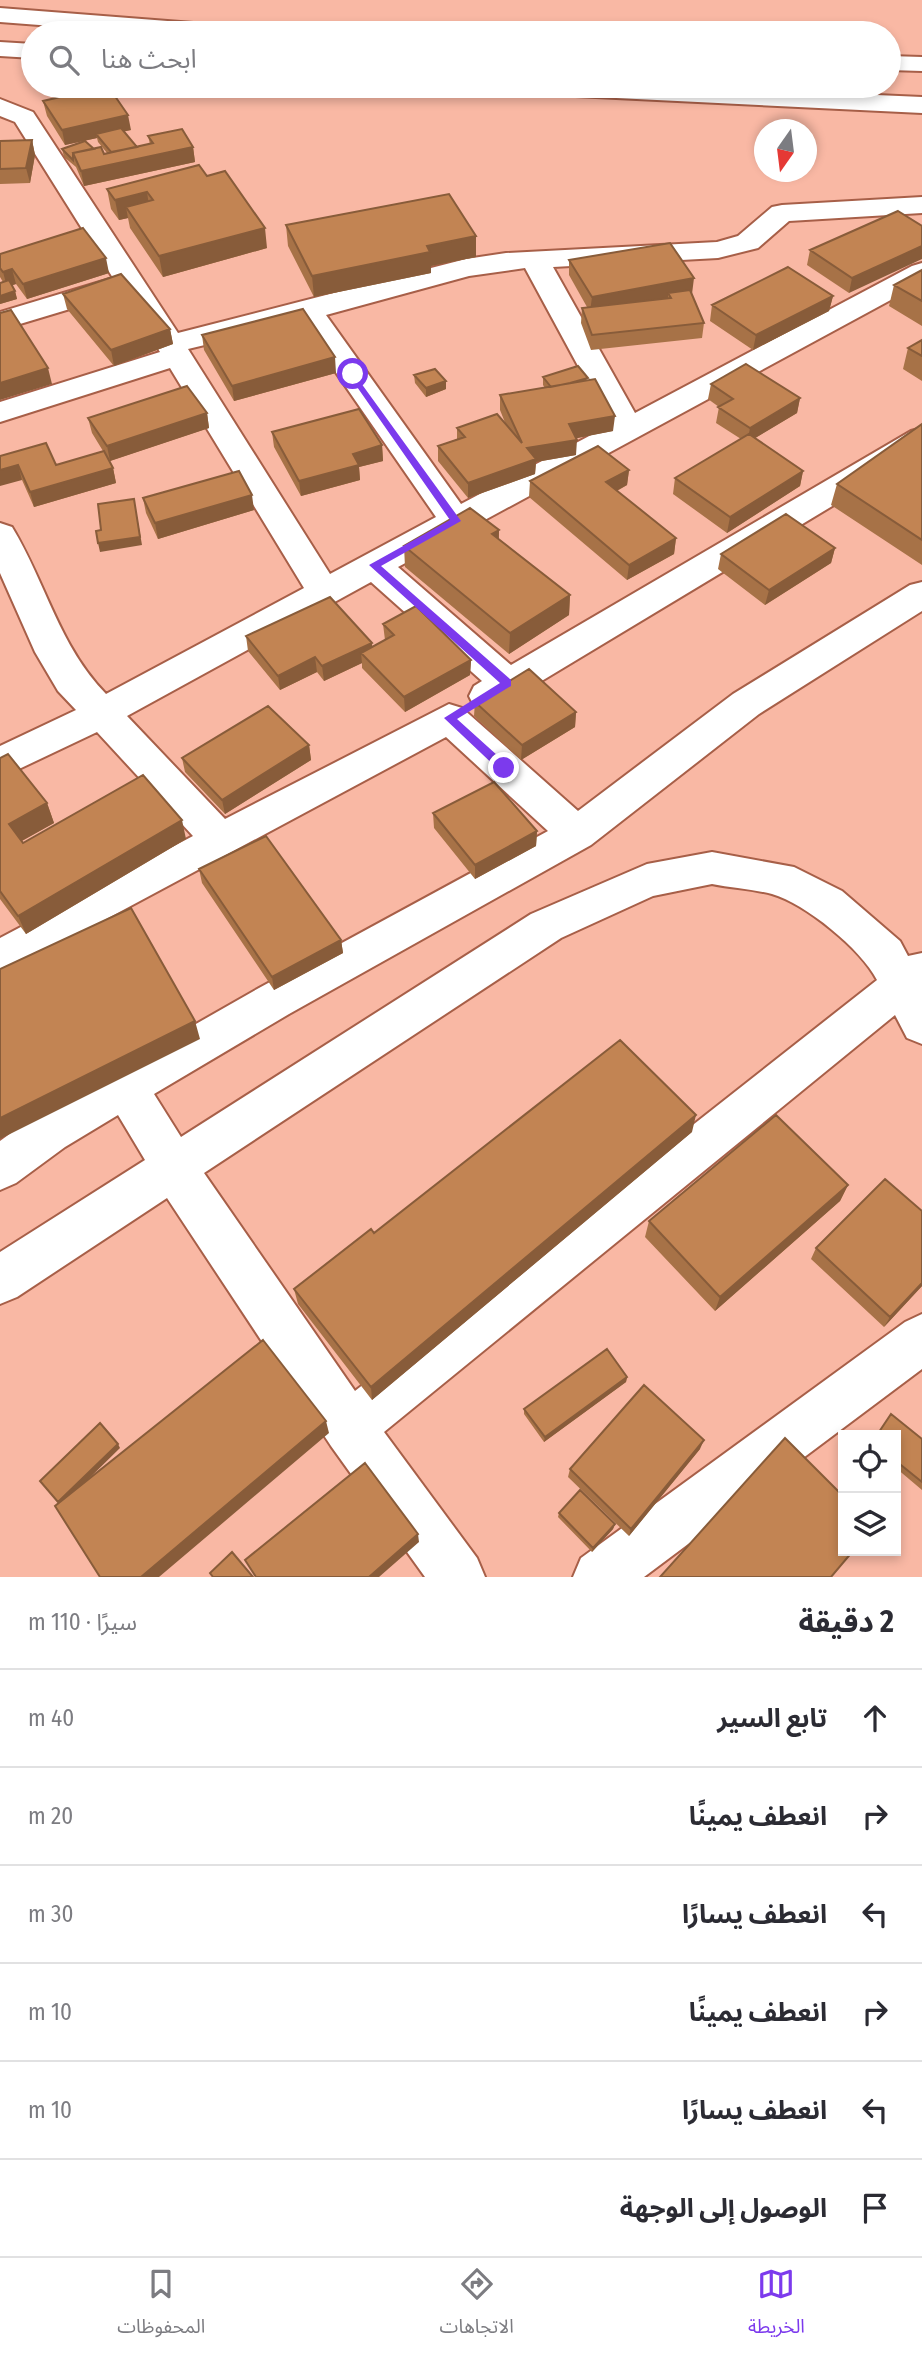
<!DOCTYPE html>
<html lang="ar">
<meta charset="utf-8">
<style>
body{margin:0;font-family:"Fira Sans Condensed","Noto Sans Arabic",sans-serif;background:#f2f2f3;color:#2b2b33;direction:rtl}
.controls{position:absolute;right:21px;bottom:21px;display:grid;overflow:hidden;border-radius:0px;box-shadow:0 4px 10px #0003}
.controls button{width:63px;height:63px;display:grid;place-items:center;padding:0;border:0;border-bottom:2px solid #e1e1e2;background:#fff;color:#2b2b33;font:35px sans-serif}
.compass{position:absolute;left:754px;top:119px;width:63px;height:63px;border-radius:50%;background:#fff;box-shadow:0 4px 10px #0003;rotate:194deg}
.stop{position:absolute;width:21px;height:21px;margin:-16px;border:5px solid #7c3aed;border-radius:50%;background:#fff}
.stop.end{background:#7c3aed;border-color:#fff;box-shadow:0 2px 7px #0008}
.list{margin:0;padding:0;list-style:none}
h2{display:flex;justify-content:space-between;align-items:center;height:91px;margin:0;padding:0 28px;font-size:30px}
h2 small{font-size:23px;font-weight:400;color:#7c7c81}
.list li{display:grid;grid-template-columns:46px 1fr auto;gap:21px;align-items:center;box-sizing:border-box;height:98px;padding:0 28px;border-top:2px solid #e1e1e2}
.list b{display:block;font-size:26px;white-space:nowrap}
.list em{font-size:23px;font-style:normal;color:#7c7c81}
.icon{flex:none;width:38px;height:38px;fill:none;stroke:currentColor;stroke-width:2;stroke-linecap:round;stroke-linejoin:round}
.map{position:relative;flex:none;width:922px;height:1577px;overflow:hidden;direction:ltr}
.search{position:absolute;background:#fff;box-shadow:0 4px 10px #0003;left:21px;right:21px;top:21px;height:77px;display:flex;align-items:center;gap:18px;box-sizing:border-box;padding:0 24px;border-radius:38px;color:#7c7c81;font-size:26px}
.sheet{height:679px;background:#fff}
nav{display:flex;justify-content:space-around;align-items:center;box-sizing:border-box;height:98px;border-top:2px solid #e1e1e2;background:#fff;font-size:19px;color:#7c7c81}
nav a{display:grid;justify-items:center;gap:4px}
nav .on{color:#7c3aed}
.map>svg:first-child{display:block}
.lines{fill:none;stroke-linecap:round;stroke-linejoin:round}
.minor-casing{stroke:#a75f48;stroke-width:4}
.highway-casing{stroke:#a75f48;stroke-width:4}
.minor{fill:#fff;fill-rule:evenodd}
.highway{fill:#fff;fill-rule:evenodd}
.wall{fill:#a77247}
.shaded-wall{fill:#885c3a}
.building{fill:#c28453;stroke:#885c3a;stroke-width:2}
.route{fill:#7c3aed}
</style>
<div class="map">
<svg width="922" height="1577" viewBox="0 0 922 1577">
<rect width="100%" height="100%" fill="#f9b8a4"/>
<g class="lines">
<g class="minor-casing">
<path id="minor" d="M0,99L33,112L178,333L466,259L506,253L717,242L738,236L772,207L782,205L922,197V213L789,221L758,248L718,258L553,267L635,413L912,266L922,263V283L398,567L511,665L911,431L922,428V452L500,706L487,710L474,706L469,696L474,686L482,681L371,582L127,716L225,819L449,704L462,708L578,811L733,694L910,585L922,582V611L759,714L591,845L289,1014L154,1094L181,1137L531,914L647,864L712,852L794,867L842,891L900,941L908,956L922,953V1044L907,1038L895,1015L384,1432L477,1558L485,1577H425L331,1446L167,1198L17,1297L0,1304V1252L145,1160L118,1115L65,1147L16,1183L0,1190V1141L33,1117L259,988L548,831L446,737L0,976V938L193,836L97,732L0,778V746L76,710L58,691L35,652L0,573V523L12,527C46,583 59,646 106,694L304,588L170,368L0,422V402L160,352L123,293L0,330V312L113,278L15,122L0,116ZM525,268L610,425L461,504L326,315L469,276ZM301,322L436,517L330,574L188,349ZM712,884C731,888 753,889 772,894C806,904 861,949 877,980L355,1391L204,1173L561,938L653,896Z
M922,1314V1369L644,1577H573L581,1558L905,1322Z"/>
</g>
<g class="highway-casing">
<path id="highway" d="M0,8L232,26L240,28L244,33H144L0,22Z
M0,42L33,44V58L0,56Z
M889,56L922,57V71L889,70Z
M502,86H670L922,97V113L514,93L505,91Z"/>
</g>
<use href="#minor" class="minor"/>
<use href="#highway" class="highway"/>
</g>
<path class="wall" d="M43,101L131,130L124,131L137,147L150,144L148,136L193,147L195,162L84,186L76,167L64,157L62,149H94L104,154L107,153L98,142L97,138L65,145L47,116Z
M32,140L35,155L30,183L0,184V141Z
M207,176L267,248L163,277L130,228L128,218L119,220L111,209L107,189Z
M898,211L849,293L807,265L810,250Z
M286,225L476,236V257L431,266V273L314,297L288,246Z
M0,254L109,273L27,299L16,284L12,285L15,291L17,299L0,304V283L3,282L0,277Z
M569,260L692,294L704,323L702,338L591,350L581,323L582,308L587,307L569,275Z
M922,270V326L889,306L894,285Z
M63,294L170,329L173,344L114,366L67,309Z
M833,296L829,311L753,350L710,321L712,305Z
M202,335L336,373L234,401L204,350Z
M922,340V381L903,369L908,348Z
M414,375L446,389L426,397L415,383Z
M543,377L587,380L613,431L576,438V455L536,462L535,474L468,498L438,461V446L457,439V428L506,425L500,410V395L545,388L543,385Z
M711,384L800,398L797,413L755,438L803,471L800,486L727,533L673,494L675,478L741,439L716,423L719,407L708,399Z
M207,413L209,428L110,461L107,457L113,468L116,483L34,507L22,480L0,456L56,465L103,451L92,433L88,418Z
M922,424V565L831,505L837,484Z
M272,432L382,445L383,461L359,467L360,480L301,496L274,447Z
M629,470L627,485L617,491L676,538L674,554L627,580L529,497L530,481Z
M143,498L254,510L158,539L146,513Z
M499,530V539L570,595L569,615L509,654L405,567L404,546Z
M835,548L831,563L765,605L718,569L721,554Z
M383,624L471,660L470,675L405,712L362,668V663L324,681L317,672L280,690L248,651L246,636L372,647L385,640Z
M475,702L576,712L575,727L521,760L474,716Z
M309,745L311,760L225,814L185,772L182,758Z
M0,758L47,803L54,823L22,841L23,843L186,839L26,934L0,899Z
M433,813L537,831L536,846L475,879L434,828Z
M199,869L341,940L343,953L274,990L202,883Z
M692,1132L372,1400L298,1304L294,1289L374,1233Z
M848,1185L840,1201L715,1311L645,1237L649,1221Z
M816,1248L922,1286L884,1327L811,1259Z
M627,1377L626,1382L544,1442L524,1414V1409Z
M896,1435L922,1439V1490L896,1468Z
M700,1449L629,1536L568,1477L570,1469Z
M559,1513L615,1524L613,1529L592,1552L558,1517Z"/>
<path class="shaded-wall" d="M128,115L131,130L99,137L96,134L97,138L65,145L62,130Z
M32,140L35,155L30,183L26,168Z
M193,147L195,162L84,186L81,171Z
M147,192L150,212L126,207L128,218L119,220L115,200Z
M265,228L267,248L163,277L159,256Z
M476,236V257L431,266V273L314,297L312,276L427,246Z
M922,246V259L849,293L852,278Z
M106,258L109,273L27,299L23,284Z
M12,269L16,284L7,287L3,272Z
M694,278L692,294L670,298L668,293V298L590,312L592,297Z
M15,291L17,299L0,304V296Z
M833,296L829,311L753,350L756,335Z
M170,329L173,344L114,366L111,350Z
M335,357L336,373L234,401L232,386Z
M48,368L52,384L0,400V383Z
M446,381V389L426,397V388Z
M800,398L797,413L747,443L750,428Z
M207,413L209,428L110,461L107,446Z
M615,416L613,431L568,440L569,424Z
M577,440L576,455L536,462L535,474L468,498V483L527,448Z
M382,445L383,461L359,467L360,480L301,496L299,481L353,454Z
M18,465L22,480L0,486V470Z
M113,468L116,483L34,507L30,492Z
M629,470L627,485L605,497L606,482Z
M803,471L800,486L727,533L730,517Z
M252,495L254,510L158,539L155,523Z
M134,499L142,545L100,552L98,543Z
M499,530L498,551L492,534Z
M676,538L674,554L627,580L629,565Z
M835,548L831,563L765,605L769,590Z
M570,595L569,615L509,654L510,633Z
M372,643L373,658L361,653L362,663L324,681L322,666Z
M315,657L317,672L280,690L278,676Z
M471,660L470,675L405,712L404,697Z
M576,712L575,727L521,760L522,745Z
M309,745L311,760L225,814L222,800Z
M47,803L54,823L16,844L9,824Z
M182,820L186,839L26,934L18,916Z
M537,831L536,846L475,879V865Z
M341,940L343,953L274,990L272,977Z
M195,1021L200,1039L0,1139V1118Z
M696,1115L692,1132L372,1400L371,1387Z
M848,1185L840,1201L715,1311L720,1297Z
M922,1283V1286L884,1327L890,1317Z
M627,1377L626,1382L544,1442L545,1437Z
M326,1421L329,1433L159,1577H141Z
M704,1440L700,1449L629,1536L631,1529Z
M118,1444L120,1448L61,1506L58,1502Z
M615,1524L613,1529L592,1552L593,1548Z
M418,1534L419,1542L379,1577H369Z"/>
<path class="building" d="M108,86L128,115L62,130L43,101Z
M121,128L137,147L111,152L96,134Z
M182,129L193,147L81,171L73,153L101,147L104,154L153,143L148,136Z
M32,140L26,168L0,169V141Z
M85,141L94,149L73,153V160L62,149Z
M199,165L207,176L225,171L265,228L159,256L126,207L153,200L147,192L115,200L107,189Z
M449,194L476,236L427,246L430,252L312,276L286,225Z
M898,211L922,226V246L852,278L810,250Z
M83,228L106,258L23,284L12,269L3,272L0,268V254Z
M670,243L694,278L592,297L569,260Z
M788,267L833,296L756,335L712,305Z
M922,270V301L894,285Z
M121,274L170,329L111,350L63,294Z
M9,280L15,291L0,296V283Z
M690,290L704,323L592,335L582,308L671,298L668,293Z
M303,309L335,357L232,386L202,335Z
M11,310L48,368L0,383V313Z
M922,340V356L908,348Z
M746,364L800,398L750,428L718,407L733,399L711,384Z
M578,366L588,378L570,383L551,387L543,377Z
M435,369L446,381L426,388L414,375Z
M595,379L615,416L569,424L577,440L527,448L536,459L468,483L438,446L465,437L457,428L497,414L522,443L500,395Z
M187,386L207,413L107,446L88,418Z
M359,409L382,445L353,454L359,465L299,481L272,432Z
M922,424V540L837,484Z
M749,434L803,471L730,517L675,478Z
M46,443L56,465L104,451L113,468L30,492L18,465L0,470V456Z
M598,446L629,470L606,482L676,538L629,565L530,481Z
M239,471L252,495L155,523L143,498Z
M134,499L140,537L98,543L96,531L101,530L98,504Z
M470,508L499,530L492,534L570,595L510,633L404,546Z
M786,514L835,548L769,590L721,554Z
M330,597L372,643L322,666L315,657L278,676L246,636Z
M416,606L471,660L404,697L361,653L394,635L383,624Z
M529,669L576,712L522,745L475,702Z
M268,706L309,745L222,800L182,758Z
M8,754L47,803L9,824L23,843L143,775L182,820L18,916L0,891V758Z
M494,782L537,831L475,865L433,813Z
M266,836L341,940L272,977L199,869Z
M131,908L195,1021L0,1118V969Z
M620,1040L696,1115L371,1387L294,1289L371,1229L374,1233Z
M776,1115L848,1185L720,1297L649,1221Z
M885,1179L922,1211V1283L890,1317L816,1248Z
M263,1340L326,1421L141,1577H100L55,1506Z
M607,1349L627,1377L545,1437L524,1409Z
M644,1385L704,1440L631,1529L570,1469Z
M891,1414L922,1439V1482L896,1461V1435H877Z
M100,1423L118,1444L58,1502L40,1481Z
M785,1438L843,1496V1551H853L831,1577H660Z
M365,1463L418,1534L369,1577H256L245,1560Z
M580,1490L615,1524L593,1548L559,1513Z
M232,1552L253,1577H213L210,1573Z"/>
<path class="route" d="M353,372L461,521L381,566L511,680V686L457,719L508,765V771H500L444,718L500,683L369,565L450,520L348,374Z"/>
</svg>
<div class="controls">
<button><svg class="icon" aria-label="locate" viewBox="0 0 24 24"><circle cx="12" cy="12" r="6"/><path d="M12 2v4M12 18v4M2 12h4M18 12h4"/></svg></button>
<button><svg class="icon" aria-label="layers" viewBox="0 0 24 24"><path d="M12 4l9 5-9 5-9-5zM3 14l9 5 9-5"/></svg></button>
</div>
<svg class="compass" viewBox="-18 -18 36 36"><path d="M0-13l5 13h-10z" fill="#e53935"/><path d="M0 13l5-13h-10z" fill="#7c7c81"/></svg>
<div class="stop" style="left:353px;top:374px"></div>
<div class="stop end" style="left:504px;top:768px"></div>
<div class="search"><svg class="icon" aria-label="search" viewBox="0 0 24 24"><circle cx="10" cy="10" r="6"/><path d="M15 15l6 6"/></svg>ابحث هنا</div>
</div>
<section class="sheet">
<h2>2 دقيقة<small>سيرًا · 110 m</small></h2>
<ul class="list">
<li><svg class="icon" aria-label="ahead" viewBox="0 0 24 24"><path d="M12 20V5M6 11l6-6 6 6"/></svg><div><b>تابع السير</b></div><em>40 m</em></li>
<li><svg class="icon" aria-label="right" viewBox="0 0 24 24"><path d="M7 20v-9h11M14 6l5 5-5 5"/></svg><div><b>انعطف يمينًا</b></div><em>20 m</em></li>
<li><svg class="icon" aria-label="left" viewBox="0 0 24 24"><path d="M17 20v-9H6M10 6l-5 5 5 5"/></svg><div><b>انعطف يسارًا</b></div><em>30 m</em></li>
<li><svg class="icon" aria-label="right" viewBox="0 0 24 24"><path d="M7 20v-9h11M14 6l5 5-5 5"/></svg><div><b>انعطف يمينًا</b></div><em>10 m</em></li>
<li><svg class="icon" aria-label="left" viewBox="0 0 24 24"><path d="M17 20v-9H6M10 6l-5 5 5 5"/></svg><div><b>انعطف يسارًا</b></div><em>10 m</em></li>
<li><svg class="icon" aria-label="arrive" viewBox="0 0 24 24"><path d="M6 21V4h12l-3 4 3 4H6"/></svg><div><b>الوصول إلى الوجهة</b></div></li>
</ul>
</section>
<nav>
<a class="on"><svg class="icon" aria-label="map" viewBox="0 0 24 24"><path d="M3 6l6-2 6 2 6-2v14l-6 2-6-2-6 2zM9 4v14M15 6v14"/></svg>الخريطة</a>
<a><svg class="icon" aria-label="directions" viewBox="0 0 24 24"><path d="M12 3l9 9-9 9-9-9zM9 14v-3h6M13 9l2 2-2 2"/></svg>الاتجاهات</a>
<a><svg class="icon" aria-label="saved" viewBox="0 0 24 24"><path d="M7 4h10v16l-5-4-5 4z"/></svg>المحفوظات</a>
</nav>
